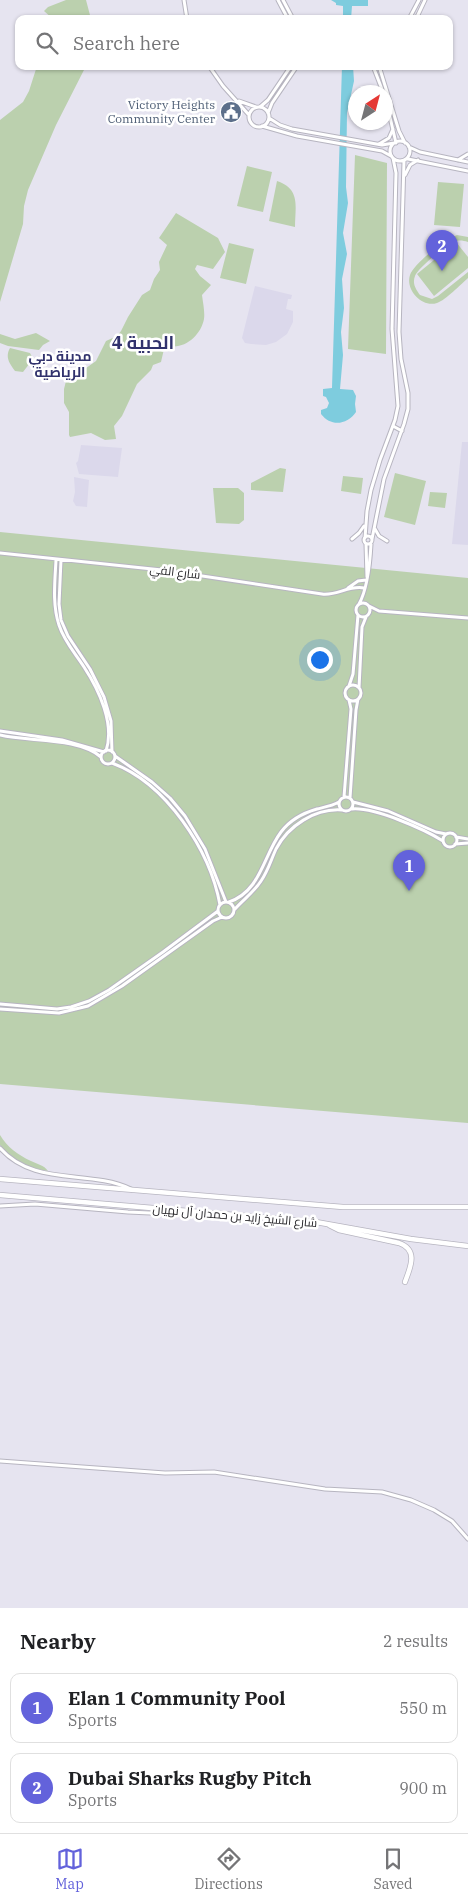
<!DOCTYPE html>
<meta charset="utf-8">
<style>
body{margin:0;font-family:"IBM Plex Serif",Cairo,serif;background:#f2f2f2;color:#202124}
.compass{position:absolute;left:348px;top:85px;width:45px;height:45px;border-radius:50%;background:#fff;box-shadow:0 1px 4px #0004;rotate:36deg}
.you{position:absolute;left:319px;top:659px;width:18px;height:18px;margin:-12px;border:4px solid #fff;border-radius:50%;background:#1a73e8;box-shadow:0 0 0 8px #1a73e833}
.badge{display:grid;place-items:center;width:32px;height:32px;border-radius:50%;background:#6362db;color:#fff;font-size:16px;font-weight:700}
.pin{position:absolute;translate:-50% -41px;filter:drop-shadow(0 1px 2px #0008)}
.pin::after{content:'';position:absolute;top:26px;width:18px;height:15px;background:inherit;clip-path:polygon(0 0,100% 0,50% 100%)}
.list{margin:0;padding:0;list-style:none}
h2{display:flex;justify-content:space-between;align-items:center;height:65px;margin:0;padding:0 20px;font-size:21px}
h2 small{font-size:16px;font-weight:400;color:#757577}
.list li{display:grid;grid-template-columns:32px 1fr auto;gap:15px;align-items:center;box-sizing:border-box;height:70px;margin:0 10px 10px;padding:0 10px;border:1px solid #e0e0e0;border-radius:10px}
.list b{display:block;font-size:19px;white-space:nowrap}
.list p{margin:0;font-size:16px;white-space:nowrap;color:#757577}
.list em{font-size:16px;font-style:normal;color:#757577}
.icon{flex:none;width:28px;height:28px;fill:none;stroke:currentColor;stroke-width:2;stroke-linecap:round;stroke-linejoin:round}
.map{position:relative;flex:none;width:468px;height:1608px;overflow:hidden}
.search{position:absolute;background:#fff;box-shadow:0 1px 4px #0004;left:15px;right:15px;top:15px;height:55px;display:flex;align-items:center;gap:12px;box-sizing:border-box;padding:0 18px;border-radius:10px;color:#757577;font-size:19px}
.sheet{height:225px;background:#fff}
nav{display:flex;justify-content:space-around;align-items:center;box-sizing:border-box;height:70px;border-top:1px solid #e0e0e0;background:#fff;font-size:14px;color:#757577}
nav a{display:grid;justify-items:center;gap:2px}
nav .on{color:#6362db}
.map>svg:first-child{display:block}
.built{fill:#dbd8eb}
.green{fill:#bbd0ae}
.water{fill:#7eccde}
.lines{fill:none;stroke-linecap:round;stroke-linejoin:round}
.secondary-casing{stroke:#b7b5c0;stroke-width:5}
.highway-casing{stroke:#b7b5c0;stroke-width:6}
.secondary{stroke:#fff;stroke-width:3}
.highway{stroke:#fff;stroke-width:4.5}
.labels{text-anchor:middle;stroke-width:5;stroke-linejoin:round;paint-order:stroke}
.service-label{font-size:12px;fill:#4e5e75;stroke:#fff;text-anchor:end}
.street-label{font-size:12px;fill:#201f23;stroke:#fff}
.neighbourhood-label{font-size:14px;font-weight:bold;fill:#31326d;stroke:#fff}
.district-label{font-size:18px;font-weight:bold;fill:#31326d;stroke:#fff}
</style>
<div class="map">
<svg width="468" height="1608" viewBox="0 0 468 1608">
<rect width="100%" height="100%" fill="#e6e4f0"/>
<path class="built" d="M255,286L292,295L291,299H288L286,309L293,311V322L287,334L276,342L266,345L251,344L245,343L242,338Z
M462,442H468V545L452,544Z
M81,445L122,448L118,477L79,474L76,463L78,461Z
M74,477L89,480L87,507L76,506L73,501L75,492Z"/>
<path class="green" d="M66,0H86L91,19H53L44,11L48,7Z
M37,66H86L56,125L28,190L24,206L23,224L0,302V120L23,102L29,91Z
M355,155L387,163L386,354L348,349Z
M247,166L272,172L263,212L237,206Z
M277,181C301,189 295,207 295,227L269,221Z
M438,182L464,184L460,227L434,225Z
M176,213L218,238L225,252L213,269L197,265L195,269L200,276L211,285L202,295C203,303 205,312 204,319C201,335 185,349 170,346L164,349L161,362L153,365L151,370L137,384L122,416L114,426L116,439L105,440L91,433L70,437L69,435V412L64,403V389L67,377L72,378L96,361L106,341L117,336L121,331L128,317L142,295L150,290L154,279L160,270L159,262L167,245L159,238Z
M457,235L468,237V242C462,240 458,240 453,242C445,246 417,269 415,276C412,284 416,289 420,295L432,299L438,296L468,272V278C460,285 446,300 437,303C422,308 405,290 410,275C414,263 446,239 457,235Z
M456,242L468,257V268L434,296L417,274Z
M229,243L254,249L246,284L220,278Z
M36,333L50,341L43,345L39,350L8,346L0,343V334L15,339Z
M10,348L30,353L33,359L23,372L15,371C9,363 5,357 10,348Z
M280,468L286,469L283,492L251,490V483Z
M395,473L426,481L415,525L384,517Z
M343,476L363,478L361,494L341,491Z
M213,488H238L244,493V520L239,524L216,523Z
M430,492L447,493L445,508L428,506Z
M0,532L468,578V1123L0,1084Z
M0,1135C7,1147 18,1155 31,1161C37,1164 44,1165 48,1171C29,1168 12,1161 0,1145Z"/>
<path class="water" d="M331,0H368V6H352L351,19H343V6L336,5V3Z
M342,66H353L354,81L347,113L346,187L348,203L343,233L347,254L342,279L344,308L341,332L343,355L340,389L353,390L356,396L355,404L356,412C347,425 331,427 321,414V410L327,408L329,403L326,397L323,396V389L332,388Z"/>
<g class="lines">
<g class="secondary-casing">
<path id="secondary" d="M184,0L187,19
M278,0L288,19
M283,0L293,19
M409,19L419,0
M416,19L425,0
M209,66L223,86L249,115
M373,66L383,92
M379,66L399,131L405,143
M386,100L396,143
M239,101L256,107
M260,107L268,100L291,66
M249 117a10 10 0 1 1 20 0a10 10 0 1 1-20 0Z
M268,113L272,103L297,66
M269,118L280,125L292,129L382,145L394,143
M262,126L297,136L382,151L391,156
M390 151a10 10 0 1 1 20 0a10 10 0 1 1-20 0Z
M379,144L389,138L393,129
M409,147L420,152L468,162
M408,159L468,171
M458,160L468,154
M405,175L410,165L418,160
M393,426L402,431
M375,529L379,536L387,541
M364 540a4 4 0 1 1 8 0a4 4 0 1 1-8 0Z
M365,538L367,511L371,490L380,460L395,420L398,406L392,329L396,173L393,158
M352,539L359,533L364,526
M372,539L384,479L404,424L408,409V393L401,359L399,332L404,161
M366,544L367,577
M0,553L162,570L322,594C337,596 349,585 364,588
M56,560C55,581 52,604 59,625C64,641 75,653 84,667C99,690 115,724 106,751
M61,560L59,604L61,620L68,636L90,669L104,697L111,721L112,752
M348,588L358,581L366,580
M356 610a7 7 0 1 1 14 0a7 7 0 1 1-14 0Z
M359,604C368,588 370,563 371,544
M369,606L379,611L468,618
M345 693a8 8 0 1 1 16 0a8 8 0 1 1-16 0Z
M349,686L353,674L358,615
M359,688L362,627L366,617
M0,731L62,740L104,752
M0,735C29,742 78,737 101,757
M101 757a7 7 0 1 1 14 0a7 7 0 1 1-14 0Z
M115,756L152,782L170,798L185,816L205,849L226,902
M112,763C166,783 210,850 220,905
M339 804a7 7 0 1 1 14 0a7 7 0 1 1-14 0Z
M344,797L351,709L349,700
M350,798L356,710L358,699
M353,802L388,811L436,832L446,834
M352,809C374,807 424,829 443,841
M443 840a7 7 0 1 1 14 0a7 7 0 1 1-14 0Z
M456,837L468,839
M455,844L468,843
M218 910a8 8 0 1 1 16 0a8 8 0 1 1-16 0Z
M229,902C261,891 263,856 281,832C290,820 303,813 317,809C325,807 332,806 339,802
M235,909C244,899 254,892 261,881C268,871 271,860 276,849C288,826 315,808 342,810
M0,1004L57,1009L71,1007L89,1001L109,990L163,952L218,911
M0,1009L59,1013L88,1006L122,986L213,921L222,917
M0,1148C34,1187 88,1169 131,1189
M0,1206L35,1204L128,1212L216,1216
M0,1461L165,1473L214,1472L325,1489L382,1492L411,1500L434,1510L452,1521L468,1539"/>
</g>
<g class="highway-casing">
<path id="highway" d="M0,1179L343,1207H468
M0,1195L316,1222L411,1239L468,1246
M329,1225L339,1230L399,1243C419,1250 410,1268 405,1282"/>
</g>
<use href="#secondary" class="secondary"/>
<use href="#highway" class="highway"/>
</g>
<defs>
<g id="civic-disc" transform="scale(1.125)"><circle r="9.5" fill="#5c6f8a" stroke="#fff"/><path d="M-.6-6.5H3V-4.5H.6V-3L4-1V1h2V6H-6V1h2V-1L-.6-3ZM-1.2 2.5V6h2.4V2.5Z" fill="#fff"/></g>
</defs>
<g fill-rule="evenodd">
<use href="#civic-disc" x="231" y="112"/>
</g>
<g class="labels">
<g class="service-label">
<text x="215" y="109">Victory Heights<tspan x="215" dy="14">Community Center</tspan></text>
</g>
<g class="street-label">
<text transform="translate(175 572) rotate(7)" y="4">شارع الفي</text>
<text transform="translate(235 1216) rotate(5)" y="4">شارع الشيخ زايد بن حمدان آل نهيان</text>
</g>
<g class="neighbourhood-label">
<text x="60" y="361">مدينة دبي<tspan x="60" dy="16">الرياضية</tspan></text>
</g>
<g class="district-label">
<text x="143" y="349">الحبية 4</text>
</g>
</g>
</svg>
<svg class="compass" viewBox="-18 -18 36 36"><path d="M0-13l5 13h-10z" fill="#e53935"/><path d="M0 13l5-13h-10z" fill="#757577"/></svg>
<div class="you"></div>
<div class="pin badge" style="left:409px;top:891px">1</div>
<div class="pin badge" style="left:442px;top:271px">2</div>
<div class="search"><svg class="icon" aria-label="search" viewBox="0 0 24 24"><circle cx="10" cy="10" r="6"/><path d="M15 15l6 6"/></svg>Search here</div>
</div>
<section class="sheet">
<h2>Nearby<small>2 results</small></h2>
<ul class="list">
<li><span class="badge">1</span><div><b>Elan 1 Community Pool</b><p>Sports</p></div><em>550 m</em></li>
<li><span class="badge">2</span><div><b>Dubai Sharks Rugby Pitch</b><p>Sports</p></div><em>900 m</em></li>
</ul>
</section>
<nav>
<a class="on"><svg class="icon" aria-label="map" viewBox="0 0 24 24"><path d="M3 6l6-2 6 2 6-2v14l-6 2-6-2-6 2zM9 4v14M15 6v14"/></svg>Map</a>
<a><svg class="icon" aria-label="directions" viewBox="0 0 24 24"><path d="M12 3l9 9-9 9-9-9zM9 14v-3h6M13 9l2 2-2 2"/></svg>Directions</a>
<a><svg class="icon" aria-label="saved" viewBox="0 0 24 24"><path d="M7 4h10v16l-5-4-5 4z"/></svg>Saved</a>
</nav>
